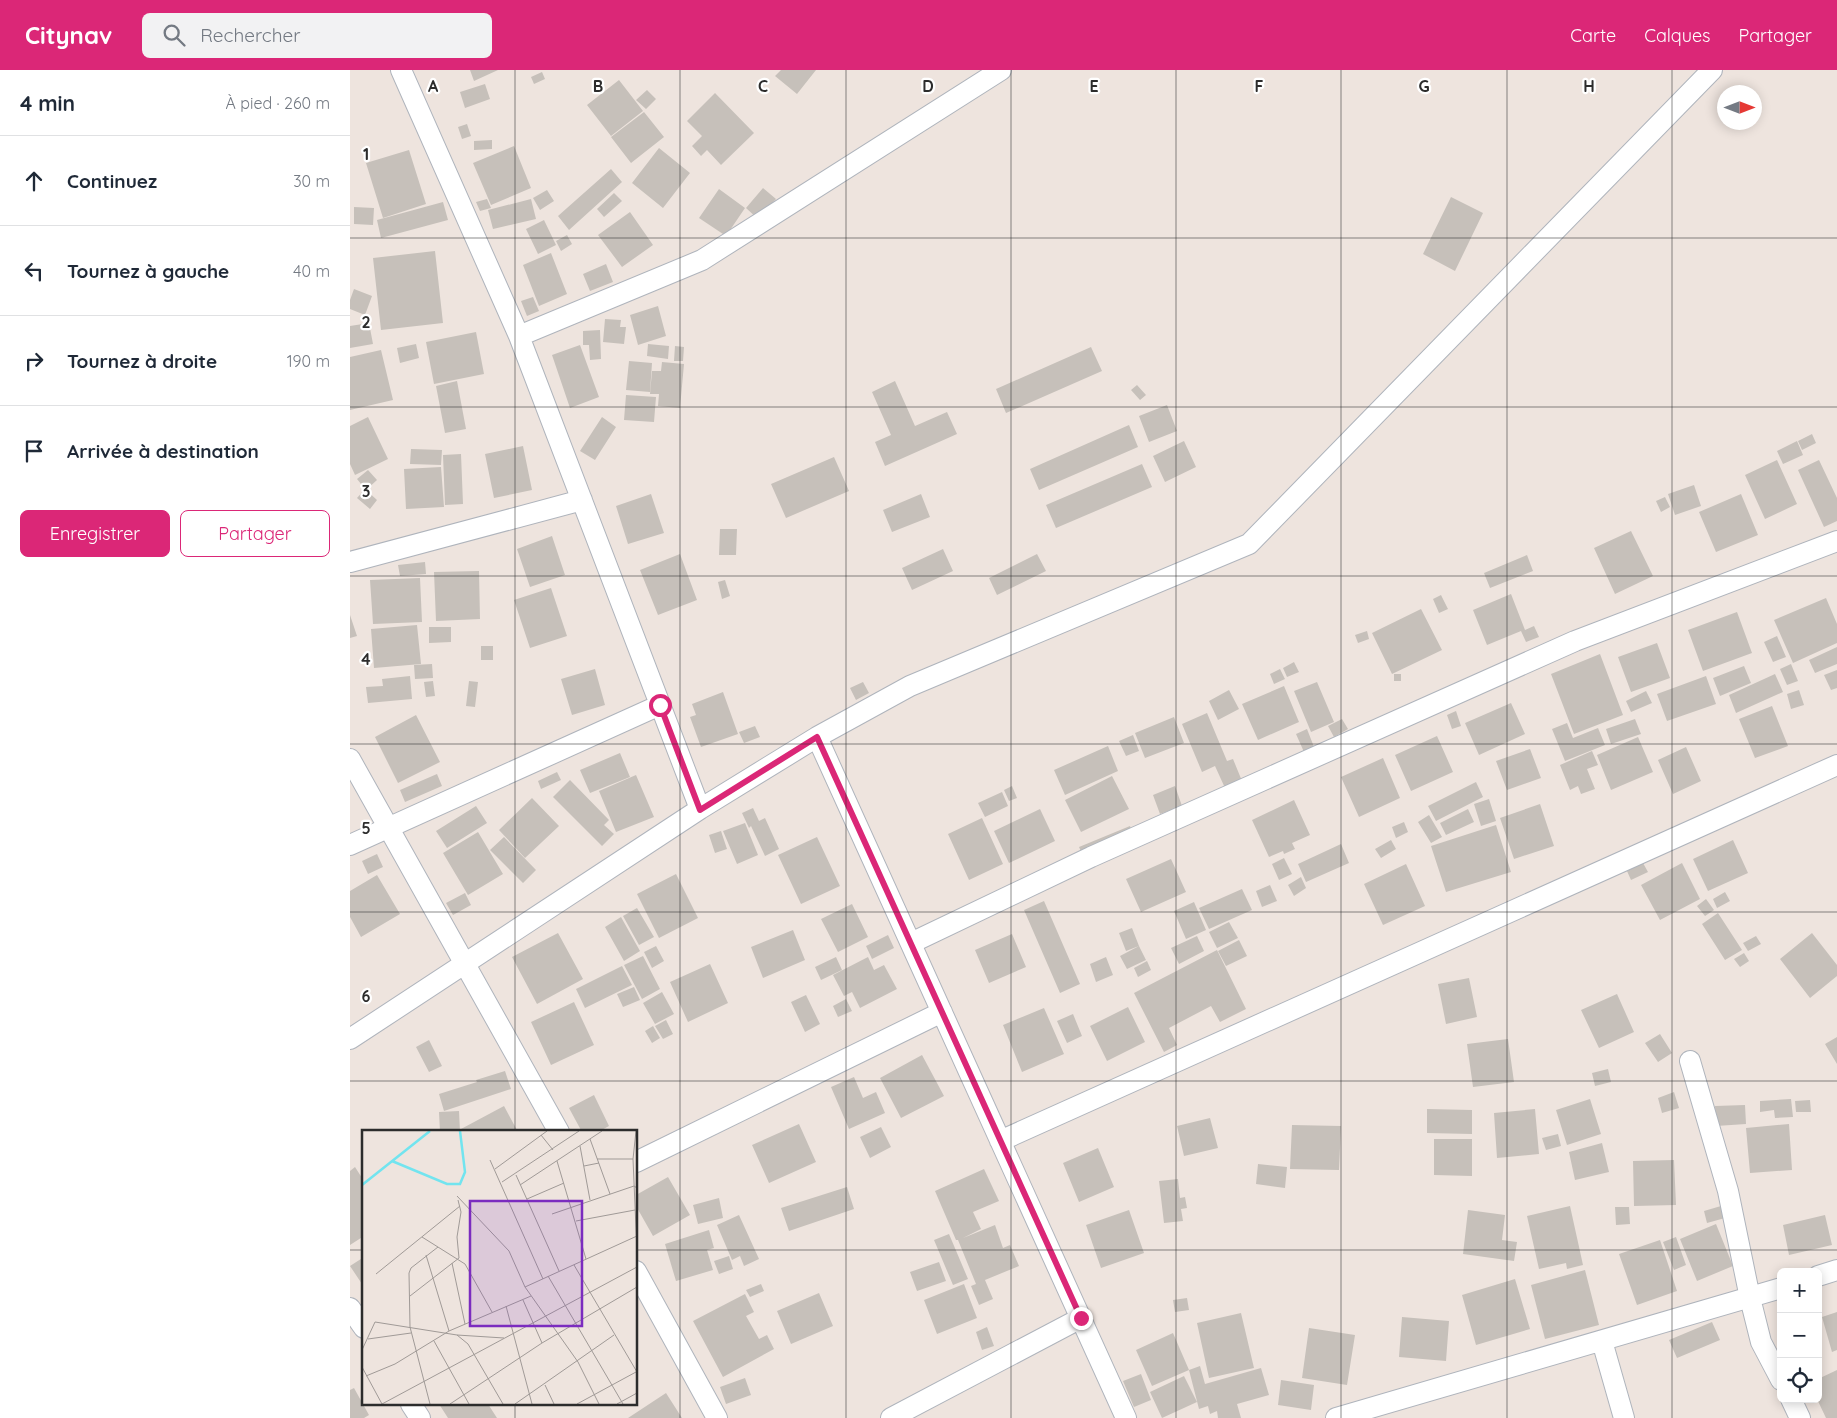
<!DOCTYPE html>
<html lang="fr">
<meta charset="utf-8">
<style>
body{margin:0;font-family:Quicksand,sans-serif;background:#f2f2f3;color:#1f2937}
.controls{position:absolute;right:15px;bottom:15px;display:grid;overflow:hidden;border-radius:8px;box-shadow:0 2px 12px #0003}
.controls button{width:45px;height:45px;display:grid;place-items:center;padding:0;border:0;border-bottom:1px solid #e0e1e3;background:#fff;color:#1f2937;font:25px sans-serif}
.compass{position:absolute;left:1367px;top:15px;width:45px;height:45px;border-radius:50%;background:#fff;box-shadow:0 2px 12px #0003;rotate:90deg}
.stop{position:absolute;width:15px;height:15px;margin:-11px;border:4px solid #db2777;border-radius:50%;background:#fff}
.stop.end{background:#db2777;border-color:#fff;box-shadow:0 1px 5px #0008}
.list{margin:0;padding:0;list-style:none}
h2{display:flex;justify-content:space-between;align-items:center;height:65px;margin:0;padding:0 20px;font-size:21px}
h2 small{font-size:16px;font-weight:400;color:#747a83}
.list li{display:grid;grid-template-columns:32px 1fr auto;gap:15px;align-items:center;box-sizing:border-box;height:90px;padding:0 20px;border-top:1px solid #e0e1e3}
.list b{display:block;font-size:19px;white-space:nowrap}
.list em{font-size:16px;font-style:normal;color:#747a83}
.actions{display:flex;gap:10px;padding:15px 20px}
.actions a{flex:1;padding:11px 0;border:1px solid #db2777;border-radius:8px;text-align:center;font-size:18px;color:#db2777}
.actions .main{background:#db2777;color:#fff}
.icon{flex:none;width:28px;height:28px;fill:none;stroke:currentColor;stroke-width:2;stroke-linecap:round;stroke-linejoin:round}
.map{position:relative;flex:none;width:1487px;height:1348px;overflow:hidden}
header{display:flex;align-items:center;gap:30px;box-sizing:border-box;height:70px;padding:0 25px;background:#db2777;color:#fff}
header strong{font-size:24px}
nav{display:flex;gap:28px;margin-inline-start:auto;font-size:18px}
.search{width:350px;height:45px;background:#f2f2f3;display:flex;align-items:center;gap:12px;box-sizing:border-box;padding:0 18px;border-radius:8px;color:#747a83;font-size:19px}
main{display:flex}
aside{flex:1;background:#fff}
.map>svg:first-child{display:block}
.building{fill:#c6c0ba}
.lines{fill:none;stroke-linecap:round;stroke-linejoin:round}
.street-casing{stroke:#afb4bc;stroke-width:22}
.street{stroke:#fff;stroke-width:20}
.route{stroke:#db2777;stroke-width:6}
.grid{fill:none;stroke:#2c2c2c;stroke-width:1;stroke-opacity:0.55}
.inset-river{fill:none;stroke:#72e4ef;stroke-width:2.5}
.inset-road{fill:none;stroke:#a09a97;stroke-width:1}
.view{fill:#7b2cbf;fill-opacity:0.15;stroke:#7b2cbf;stroke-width:2.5}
.inset-edge{fill:none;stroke:#2c2c2c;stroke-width:2.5}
.grid-label{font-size:16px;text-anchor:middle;font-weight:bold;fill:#2c2c2c;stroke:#fff;stroke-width:4.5;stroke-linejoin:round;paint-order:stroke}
</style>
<header>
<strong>Citynav</strong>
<div class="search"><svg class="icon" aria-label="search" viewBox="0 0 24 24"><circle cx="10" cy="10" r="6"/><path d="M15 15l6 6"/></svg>Rechercher</div>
<nav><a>Carte</a><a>Calques</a><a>Partager</a></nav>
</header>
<main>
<aside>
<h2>4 min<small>À pied · 260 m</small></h2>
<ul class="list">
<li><svg class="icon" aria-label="ahead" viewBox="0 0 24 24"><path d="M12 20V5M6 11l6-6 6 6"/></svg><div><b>Continuez</b></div><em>30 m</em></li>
<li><svg class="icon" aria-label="left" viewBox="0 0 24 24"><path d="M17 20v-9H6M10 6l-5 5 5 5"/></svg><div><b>Tournez à gauche</b></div><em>40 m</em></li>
<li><svg class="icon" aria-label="right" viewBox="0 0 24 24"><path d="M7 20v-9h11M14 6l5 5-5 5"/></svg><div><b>Tournez à droite</b></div><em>190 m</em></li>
<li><svg class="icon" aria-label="arrive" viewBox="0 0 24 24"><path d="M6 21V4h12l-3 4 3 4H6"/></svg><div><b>Arrivée à destination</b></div></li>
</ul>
<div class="actions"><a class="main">Enregistrer</a><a>Partager</a></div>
</aside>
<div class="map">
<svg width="1487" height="1348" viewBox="0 0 1487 1348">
<rect width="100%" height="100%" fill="#eee4de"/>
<path class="building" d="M120,0H148L124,11Z
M431,0H466L447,24L425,6Z
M192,2L195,9L184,14L181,7Z
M269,10L293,41L261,66L237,35Z
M135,14L140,29L115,38L110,22Z
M297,20L306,29L296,39L286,30Z
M365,23L404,63L371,95L357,80L351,86L342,76L352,66L337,51Z
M294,42L314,67L281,93L261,67Z
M117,54L121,66L112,69L108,57Z
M142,70V79L124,80V71Z
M164,76L181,118L141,135L123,93Z
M309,78L340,103L313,138L282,113Z
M59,80L76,134L33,148L16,93Z
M261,99L272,112L219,160L208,146Z
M413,118L426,129L408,149L396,138Z
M369,119L395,138L376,166L349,148Z
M197,120L204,131L190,140L183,128Z
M264,123L272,131L254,147L247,139Z
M1101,127L1133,143L1105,201L1073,184Z
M137,129L141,138L130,141L126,132Z
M181,129L186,149L143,159L138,140Z
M93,132L98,150L31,168L27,150Z
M4,137L24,138L23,155L4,154Z
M280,142L303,175L272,197L248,165Z
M194,150L206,175L188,184L176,159Z
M217,165L222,174L211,181L206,171Z
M85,181L93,253L31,260L23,188Z
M201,183L217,224L189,236L173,195Z
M256,194L263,212L240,221L233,204Z
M4,219L22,226L15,245L0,239V230Z
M183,227L189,241L177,246L171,231Z
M308,236L316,266L288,275L280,245Z
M255,249L271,250L270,257H276L274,274L253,272Z
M19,253L23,274L0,278V256Z
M250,260L251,289L240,290L239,275H233V261Z
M126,262L134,304L84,314L76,272Z
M66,274L69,288L50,293L47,278Z
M298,274L319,276L318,289L297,286Z
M230,275L249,327L220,338L202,285Z
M325,276L334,277L333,291H324Z
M741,277L752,301L656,343L646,319Z
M31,280L43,330L0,340V287Z
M279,291L302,293L300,322L276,320Z
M312,292L334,294L330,338L308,336L309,324H300L302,301H311Z
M107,311L116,359L95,363L86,316Z
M545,311L565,356L597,342L607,364L535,396L525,372L541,365L522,322Z
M787,315L796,325L790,330L781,320Z
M276,325L306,327L304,352L274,350Z
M817,335L827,361L799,372L789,346Z
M18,347L38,389L5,405L0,394V356Z
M252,347L266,357L245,390L230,381Z
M779,355L788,377L689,420L680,399Z
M1462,364L1466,373L1452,380L1448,371Z
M834,371L846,397L815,412L803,386Z
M1447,371L1453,385L1433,394L1427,381Z
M173,376L182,420L144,428L135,384Z
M61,379L92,380L91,395L60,394Z
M111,384L113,434L95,435L93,385Z
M484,387L499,421L436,448L421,414Z
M1427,390L1447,434L1415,449L1395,405Z
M1469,390L1487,428V451L1474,457L1448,400Z
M792,394L802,417L706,458L696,435Z
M91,397L94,437L56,439L54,399Z
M18,400L27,410L16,420L7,409Z
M1344,415L1351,436L1325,445L1318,424Z
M15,419L27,430L20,439L7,428Z
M301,424L314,463L278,474L266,436Z
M571,424L580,447L542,462L533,440Z
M1391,424L1408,465L1366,482L1349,442Z
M1315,427L1320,437L1311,442L1306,431Z
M370,459H387L386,485H369Z
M1281,461L1303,506L1265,524L1244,478Z
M202,466L215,505L180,517L167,479Z
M593,479L603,501L562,520L552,498Z
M330,484L347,530L308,545L290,500Z
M687,484L696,501L647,525L639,508Z
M1177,485L1183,501L1140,518L1134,503Z
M75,492L76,504L50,506L48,495Z
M129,501L130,549L86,551L84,502Z
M70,508L72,552L23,554L20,510Z
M375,510L380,526L372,529L368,512Z
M201,518L217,566L180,578L164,530Z
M1161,524L1175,560L1184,556L1189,567L1176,572L1171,561L1137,575L1123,540Z
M1091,525L1098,539L1089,543L1083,529Z
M1476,528L1487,554V573L1443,593L1424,550Z
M1071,539L1092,580L1042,604L1022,563Z
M1387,542L1402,583L1353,601L1338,560Z
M0,545L7,566L0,568Z
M67,555L71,594L24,598L21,559Z
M79,557H101V572L79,573Z
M1017,561L1019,569L1008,573L1005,565Z
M1427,566L1436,587L1423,592L1414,572Z
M1307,573L1320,608L1281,622L1268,587Z
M131,576H143V590H131Z
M1487,577V594L1465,603L1459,590Z
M1250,584L1273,645L1224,664L1201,604Z
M944,592L949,602L937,607L933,598Z
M82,594L83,608L65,609L64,595Z
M1441,594L1448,611L1437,615L1430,599Z
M1394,596L1401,613L1370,626L1363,608Z
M245,599L255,635L222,645L211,609Z
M930,599L935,609L924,614L920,604Z
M1487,600V618L1481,620L1474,605Z
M1044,604H1051V611H1044Z
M1425,604L1433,622L1386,643L1379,625Z
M60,606L62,629L18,633L16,617L33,616L32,609Z
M1356,606L1366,634L1317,651L1307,624Z
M83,611L85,626L76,627L74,612Z
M119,611L128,612L125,637L116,636Z
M513,612L519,623L506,630L500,618Z
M967,612L984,652L961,662L944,621Z
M934,616L949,652L908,670L892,634Z
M879,620L889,639L868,650L859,631Z
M1449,620L1454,635L1441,639L1437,624Z
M1296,621L1302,633L1281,642L1276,631Z
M373,622L388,664L351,677L340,647L346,645L342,634Z
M1161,633L1175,664L1129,685L1115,653Z
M1422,636L1438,676L1405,688L1389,649Z
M1106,641L1111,656L1102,659L1097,645Z
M857,643L877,691L883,689L892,711L875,718L865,696L852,702L832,654Z
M66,645L90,692L48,713L25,667Z
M824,647L834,673L795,688L785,663Z
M992,649L998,659L984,667L978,656Z
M1285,649L1291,664L1261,674L1256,659Z
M1217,653L1223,668L1248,658L1255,675L1215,691L1202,659Z
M405,656L410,667L394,673L389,662Z
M957,659L964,677L954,682L946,664Z
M783,665L789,681L776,686L769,671Z
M1087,666L1103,702L1061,721L1045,685Z
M1288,667L1303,702L1261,720L1247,685Z
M758,676L768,701L715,725L704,700Z
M1336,677L1351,711L1323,724L1308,690Z
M1180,679L1191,708L1157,720L1146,691Z
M1242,681L1248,695L1237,699L1245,719L1231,724L1228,716L1220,720L1210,695Z
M270,683L280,707L240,723L230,700Z
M1033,688L1050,728L1009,747L991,707Z
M207,702L211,710L191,719L188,711Z
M87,704L92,716L55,732L50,720Z
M286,705L304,747L266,762L249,721Z
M762,706L779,739L731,762L715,730Z
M220,710L259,750L254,755L264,764L252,776L203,727Z
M1126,712L1133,727L1086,751L1078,736Z
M662,716L667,728L659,731L654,720Z
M825,716L832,736L810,744L803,725Z
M652,722L658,736L635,747L628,733Z
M182,728L209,756L175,788L149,760Z
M1139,729L1146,751L1131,756L1124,734Z
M944,730L960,765L942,773L945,779L934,784L933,781L919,787L902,750Z
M1190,734L1204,776L1164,789L1150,748Z
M126,736L137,753L97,778L86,761Z
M403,738L409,751L415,748L429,779L415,786L401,756L399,758L392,743Z
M690,739L705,771L659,793L644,761Z
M1118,739L1124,752L1096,765L1090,753Z
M1079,745L1092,767L1081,773L1068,752Z
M632,748L653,794L619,810L598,764Z
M1054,752L1058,762L1046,768L1042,757Z
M395,753L408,785L387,794L373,761Z
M1146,755L1161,802L1096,822L1081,776Z
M780,756L784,767L734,788L729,777Z
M371,761L377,779L365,783L359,765Z
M128,762L153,804L118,825L93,783Z
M154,767L186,800L173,813L140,780Z
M467,767L490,816L451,834L428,785Z
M1041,770L1046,779L1031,788L1025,779Z
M1383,770L1398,803L1358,821L1343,789Z
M991,774L999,793L956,812L948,794Z
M27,784L33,797L18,804L12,791Z
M934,788L942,804L929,810L922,794Z
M821,789L836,822L791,842L776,809Z
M1293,793L1298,802L1281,810L1277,801Z
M1332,793L1350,829L1310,850L1291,815Z
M1056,794L1075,836L1033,855L1014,814Z
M326,804L348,848L309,868L287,824Z
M27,805L50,844L11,867L0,847V821Z
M951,807L956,818L944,826L938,815Z
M920,815L927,831L912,837L906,821Z
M892,819L902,840L859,859L849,838Z
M1375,822L1380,831L1367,838L1363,829Z
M115,823L121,835L103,845L96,833Z
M1356,829L1364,840L1355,846L1347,836Z
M694,831L730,914L710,923L674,840Z
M844,832L856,860L836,869L824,841Z
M502,834L518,867L488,882L471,849Z
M287,838L304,867L289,875L273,846Z
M1368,843L1392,880L1375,890L1352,854Z
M271,847L290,881L274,891L255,857Z
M879,852L888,868L867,878L859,862Z
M782,858L789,876L776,881L769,863Z
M443,860L455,890L413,908L401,877Z
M208,863L233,909L187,934L162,887Z
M1462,863L1487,895V906L1460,928L1430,889Z
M662,864L676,897L639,913L625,880Z
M538,865L544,878L522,889L516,876Z
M847,866L854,881L829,894L821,878Z
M1406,866L1411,874L1398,881L1393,873Z
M889,870L897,886L876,896L868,881Z
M306,876L314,891L302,898L294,882Z
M789,876L796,890L777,899L770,886Z
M867,880L896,939L870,952L861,936L819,958L827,975L814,982L784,923Z
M1394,883L1399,891L1390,897L1384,889Z
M293,886L310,919L292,929L274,895Z
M486,887L492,900L471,910L465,897Z
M518,887L524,900L534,895L547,919L510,938L502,922L494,926L483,905Z
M756,887L763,905L746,912L740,894Z
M797,891L801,900L788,907L784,898Z
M360,894L378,933L338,952L320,912Z
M272,896L282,915L235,938L226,919Z
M1119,908L1127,947L1096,954L1088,914Z
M284,917L290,930L273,937L267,924Z
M312,922L324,944L305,954L293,933Z
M1267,924L1284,962L1249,978L1231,940Z
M456,925L470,954L455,962L441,932Z
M496,929L502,941L488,947L483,936Z
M224,932L244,975L201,995L181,952Z
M778,937L795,972L757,991L740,956Z
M694,938L714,984L672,1002L653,955Z
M723,944L732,966L717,973L707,951Z
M316,950L323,964L313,969L305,956Z
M303,956L310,968L302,973L295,961Z
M1310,964L1322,983L1308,992L1295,973Z
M1487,967V994L1475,974Z
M1158,969L1164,1012L1123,1017L1117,974Z
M79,970L92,996L79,1002L66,977Z
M572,985L594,1026L551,1048L530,1008Z
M1258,999L1261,1012L1245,1016L1242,1003Z
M155,1001L161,1019L94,1041L89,1024L127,1012L126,1010Z
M504,1007L513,1028L526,1022L535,1043L499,1059L481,1017Z
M1324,1022L1329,1038L1312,1043L1308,1028Z
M244,1025L259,1056L248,1062H232L219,1038Z
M1240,1029L1251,1064L1217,1075L1206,1040Z
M1441,1029L1443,1047L1425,1048L1424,1040L1410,1042V1031Z
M1460,1030L1461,1042H1446L1445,1031Z
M1395,1035L1396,1054L1366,1056L1365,1036Z
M154,1036L168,1062H112L111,1059Z
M1077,1039L1122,1040V1064L1077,1063Z
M1185,1039L1189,1084L1147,1088L1144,1043Z
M109,1041L110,1062H90L89,1042Z
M860,1048L868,1078L834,1086L827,1056Z
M449,1054L466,1092L419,1113L402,1075Z
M1439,1054L1442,1100L1400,1103L1396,1058Z
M942,1055L991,1056L989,1100L940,1099Z
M531,1057L541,1077L520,1088L510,1067Z
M1208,1064L1211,1076L1196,1080L1192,1068Z
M1084,1069H1122V1106L1084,1105Z
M1252,1073L1259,1102L1225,1110L1219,1082Z
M748,1078L764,1117L729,1132L713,1093Z
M1324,1090L1326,1135L1284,1136L1283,1091Z
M908,1094L937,1097L935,1118L906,1114Z
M5,1097L14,1111V1166L0,1175V1101Z
M634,1099L649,1131L623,1142L631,1159L613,1168L645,1155L653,1178L660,1175L669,1196L635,1210L643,1229L629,1235L621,1216L626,1214L608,1170H606L585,1121Z
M318,1107L340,1145L303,1166L286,1136V1125Z
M828,1109L830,1128L835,1127L837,1138L831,1139L833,1151L814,1153L809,1111Z
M497,1117L504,1139L439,1161L431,1138Z
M369,1128L373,1148L348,1154L343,1135Z
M1220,1136L1233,1195L1217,1199L1216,1193L1189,1199L1177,1146Z
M1371,1136L1375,1148L1357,1153L1354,1141Z
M1265,1137H1279L1280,1154L1266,1155Z
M779,1140L794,1183L751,1198L736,1155Z
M1118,1140L1155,1145L1152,1170L1167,1172L1164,1191L1113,1184Z
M389,1145L409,1189L394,1196L390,1186L382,1190L367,1155Z
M1475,1145L1482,1175L1439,1185L1433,1155Z
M1366,1154L1383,1196L1347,1211L1330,1169Z
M359,1160L364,1178L357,1180L363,1200L326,1211L315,1174Z
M599,1164L618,1209L603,1215L584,1170Z
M1326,1167L1336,1195L1324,1200L1313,1172Z
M1310,1170L1327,1221L1287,1235L1269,1184Z
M379,1186L383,1199L369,1204L364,1191Z
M14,1187V1217L0,1196Z
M589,1192L596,1211L567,1221L560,1202Z
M1235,1200L1249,1255L1195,1269L1181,1215Z
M1165,1209L1180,1259L1126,1275L1112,1225Z
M411,1214L414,1221L400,1227L396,1220Z
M614,1214L627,1248L587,1264L574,1230Z
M469,1223L483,1256L441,1274L427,1241Z
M395,1224L404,1242L396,1246L409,1269L417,1265L424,1279L373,1307L343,1251Z
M837,1228L839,1240L825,1242L823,1230Z
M1487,1242V1280L1482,1282L1472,1247Z
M891,1243L904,1298L859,1308L847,1253Z
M1052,1247L1099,1251L1096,1291L1049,1287Z
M1362,1252L1370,1270L1327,1288L1319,1270Z
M637,1257L644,1276L632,1280L626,1262Z
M959,1258L1005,1265L997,1315L952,1308Z
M823,1263L839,1300L850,1296L855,1314L911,1298L919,1325L887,1334L891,1348H868L867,1341L860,1344L858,1336L849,1339L839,1300L802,1316L786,1280Z
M1487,1300V1348H1476L1467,1329H1468V1309Z
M791,1304L801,1330L784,1337L773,1311Z
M834,1306L847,1332L812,1348L800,1322Z
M395,1308L401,1325L376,1334L370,1317Z
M931,1310L964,1315L961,1340L928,1335Z
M4,1318L19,1345L14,1348H0V1320Z
M316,1323L332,1348H278Z
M89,1334H138L147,1348H98Z"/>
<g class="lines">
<g class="street-casing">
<path id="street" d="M51,0L169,266L350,739
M169,266L352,190L651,0
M0,492L232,430
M467,667L776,1348
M0,689L209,1062
M0,775L310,635
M561,873L741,787L1225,571L1487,471
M0,969L350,739L467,667L560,616L899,474L1362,0
M1340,991L1378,1121L1400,1228L1411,1272L1431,1310
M650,1071L1487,695
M286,1092L592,942
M286,1201L367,1348
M1468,1206L1487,1200
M0,1238L14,1258
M1252,1271L1274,1348
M1441,1329L1450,1348
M61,1334L70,1348
M541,1348L731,1248
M986,1348L1431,1218"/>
</g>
<use href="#street" class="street"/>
</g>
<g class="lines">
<path class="route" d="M310,635L350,740L467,667L731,1248"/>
</g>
<path class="grid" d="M165,0V1062M330,0V1348M496,0V1348M661,0V1348M826,0V1348M991,0V1348M1157,0V1348M1322,0V1348M0,168H1487M0,337H1487M0,506H1487M0,674H1487M0,842H1487M0,1011H1487M0,1180H14M286,1180H1487M165,1334V1348"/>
<g transform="translate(12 1060)">
<rect width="275" height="275" fill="#eee4de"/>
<path class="inset-river" d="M30,31L85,54H98L103,42L98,1M0,55L68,1"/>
<path class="inset-road" d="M274,1L271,29L275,122M179,5L191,20M228,9L248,64M218,16L228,70M235,29H271M128,30L181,149M195,31L224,129M222,36L237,33M133,39L185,1M154,45L197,141M140,52L217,1M158,55L240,1M95,66L147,121L163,157L216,232L237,274M165,69L202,53M190,84L272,56L275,58M214,91L273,80M60,107L103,134L130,182M64,125L87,201M90,133L103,194M212,135L275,242M14,144L98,76M186,146L261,274M163,157L275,106M48,166L97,128L95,107L99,82L96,70M161,170L180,213M144,176L170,274M95,205L106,214L141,274M6,209L49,203M72,211L107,274M0,220L13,192L95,205L142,208M0,237L20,274M4,246L33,234L87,201L169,166M183,255L192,274M20,274L275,137M68,274L48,197L47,143L49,138L76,117M88,274L180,213L275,157M153,274L252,205M215,274L274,242M255,274L275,263"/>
<path class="view" d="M108,71H220V196H108Z"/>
<rect width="275" height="275" class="inset-edge"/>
</g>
<g class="grid-label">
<text x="83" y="22">A</text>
<text x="248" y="22">B</text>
<text x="413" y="22">C</text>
<text x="578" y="22">D</text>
<text x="744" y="22">E</text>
<text x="909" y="22">F</text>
<text x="1074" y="22">G</text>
<text x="1239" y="22">H</text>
<text x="16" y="90">1</text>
<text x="16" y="258">2</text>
<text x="16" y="427">3</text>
<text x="16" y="595">4</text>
<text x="16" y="764">5</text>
<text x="16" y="932">6</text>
</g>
</svg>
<div class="controls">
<button>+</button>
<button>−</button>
<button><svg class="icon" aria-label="locate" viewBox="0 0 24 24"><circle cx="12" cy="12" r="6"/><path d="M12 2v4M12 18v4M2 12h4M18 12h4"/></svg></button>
</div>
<svg class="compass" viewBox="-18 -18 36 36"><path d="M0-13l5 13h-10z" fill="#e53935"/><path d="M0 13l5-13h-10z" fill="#747a83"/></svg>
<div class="stop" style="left:310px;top:635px"></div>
<div class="stop end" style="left:731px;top:1248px"></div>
</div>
</main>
